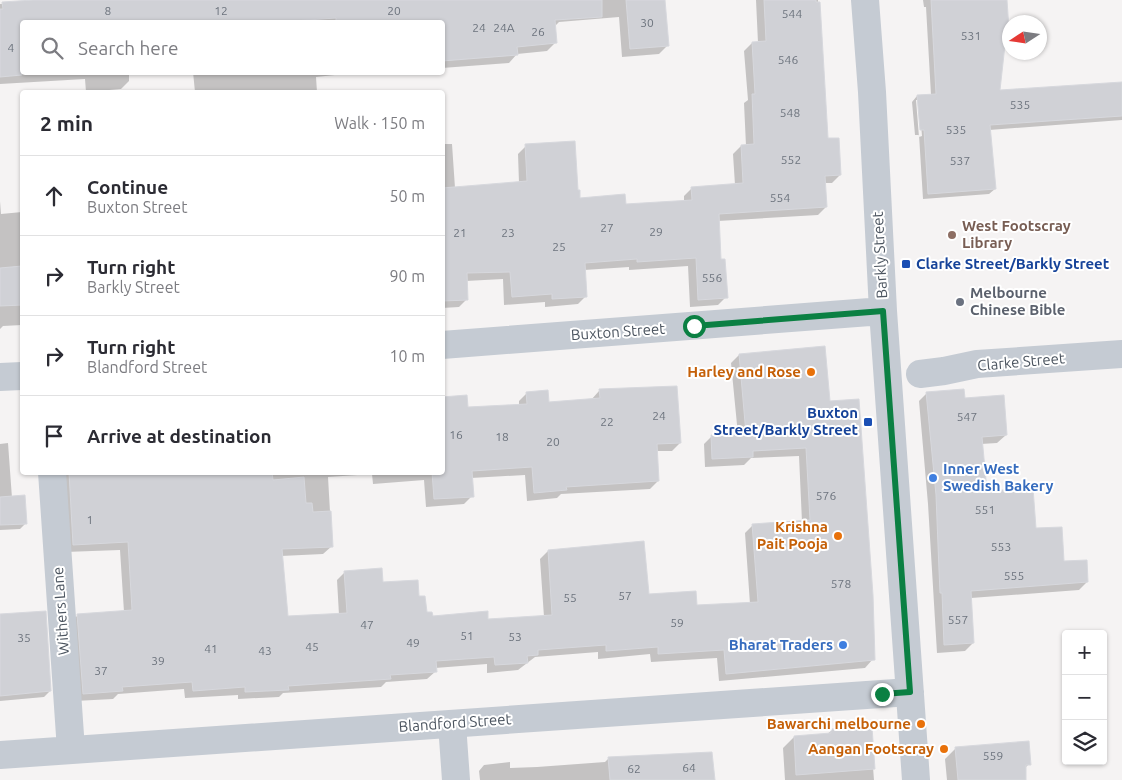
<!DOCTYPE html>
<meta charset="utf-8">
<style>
body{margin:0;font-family:Ubuntu,sans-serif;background:#f2f2f3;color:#2b2b33}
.controls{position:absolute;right:15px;bottom:15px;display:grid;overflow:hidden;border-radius:5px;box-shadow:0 1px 4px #0004}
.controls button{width:45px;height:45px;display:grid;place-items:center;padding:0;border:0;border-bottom:1px solid #e1e1e2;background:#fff;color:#2b2b33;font:25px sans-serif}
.compass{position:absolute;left:1002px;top:15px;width:45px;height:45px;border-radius:50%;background:#fff;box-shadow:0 1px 4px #0004;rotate:258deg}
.stop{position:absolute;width:15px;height:15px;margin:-11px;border:4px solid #0b8043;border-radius:50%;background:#fff}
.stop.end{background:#0b8043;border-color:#fff;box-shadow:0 1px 5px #0008}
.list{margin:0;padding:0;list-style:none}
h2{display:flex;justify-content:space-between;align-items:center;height:65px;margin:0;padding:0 20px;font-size:21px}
h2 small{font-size:16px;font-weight:400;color:#7c7c81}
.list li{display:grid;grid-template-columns:32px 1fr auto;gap:15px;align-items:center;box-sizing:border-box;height:80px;padding:0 20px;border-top:1px solid #e1e1e2}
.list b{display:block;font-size:19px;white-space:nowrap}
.list p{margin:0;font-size:16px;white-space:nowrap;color:#7c7c81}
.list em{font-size:16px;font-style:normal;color:#7c7c81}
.icon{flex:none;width:28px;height:28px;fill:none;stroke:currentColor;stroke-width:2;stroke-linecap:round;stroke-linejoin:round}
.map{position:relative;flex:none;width:1122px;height:780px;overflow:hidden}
.search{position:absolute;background:#fff;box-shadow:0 1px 4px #0004;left:20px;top:20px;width:425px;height:55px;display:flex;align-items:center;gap:12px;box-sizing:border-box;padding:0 18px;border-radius:5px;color:#7c7c81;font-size:19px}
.panel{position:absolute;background:#fff;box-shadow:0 1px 4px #0004;left:20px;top:90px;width:425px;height:385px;border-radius:5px}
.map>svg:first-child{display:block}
.shadow{fill:#0003;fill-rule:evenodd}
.building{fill:#d0d1d6;stroke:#d7d8dd}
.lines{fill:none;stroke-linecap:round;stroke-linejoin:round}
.minor{stroke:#c5cbd3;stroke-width:28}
.route{stroke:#0b8043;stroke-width:6}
.education-dot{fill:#8d6e63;stroke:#fff;stroke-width:2}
.transit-dot{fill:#1a4fb4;stroke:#fff;stroke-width:2}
.worship-dot{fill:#6b7280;stroke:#fff;stroke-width:2}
.food-dot{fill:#e8710a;stroke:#fff;stroke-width:2}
.shop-dot{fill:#3f7fe0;stroke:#fff;stroke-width:2}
.labels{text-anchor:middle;stroke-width:4;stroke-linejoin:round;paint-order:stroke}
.number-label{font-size:12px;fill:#6c737d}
.education-label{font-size:15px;font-weight:bold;fill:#785e54;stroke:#fff;text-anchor:start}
.street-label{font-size:15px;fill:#4b545f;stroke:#fff}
.transit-label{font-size:15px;font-weight:bold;fill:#164399;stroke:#fff;text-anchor:start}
.worship-label{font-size:15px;font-weight:bold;fill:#5b616d;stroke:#fff;text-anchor:start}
.food-label{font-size:15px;font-weight:bold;fill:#c56008;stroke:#fff;text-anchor:end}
.shop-label{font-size:15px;font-weight:bold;fill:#366cbe;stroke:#fff;text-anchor:start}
</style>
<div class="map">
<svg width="1122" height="780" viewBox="0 0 1122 780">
<rect width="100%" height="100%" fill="#f5f3f3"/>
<path class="shadow" d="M46,0H664L667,46L659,54L622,57L619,17L559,22L554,27L555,43L547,51L517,54L509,63L442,68V22H22V72H164L129,75V81L121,89L86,92L85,79L0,84V4Z
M756,0H818L827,140L840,175L832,183H824L826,207L818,215L718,221L720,260L726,297L718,305L690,307L688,266L629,270V267L584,270L586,296L578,304L545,307V302L504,305L503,279L466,281L467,299L459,307L442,308V144H452L455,188L519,183L518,154L526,146L577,191L579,199L625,206L684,201V196L692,188L735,185L733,154L741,146H746L744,103L748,100L744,51L752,43H758Z
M923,0H1001L1010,44L1004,49L998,91L1122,83V120L989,130L995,189L989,194L923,199L919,135H915L912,102L917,96L931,95L926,7H924ZM916,100H919L922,136L919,137Z
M193,72H363L316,77L317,92H195Z
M0,201L1,214L22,212V325L3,326L0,329Z
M739,355L829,402L873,659L865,668L719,681L717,658L651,662L650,654L598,659V652L535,657L518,670L487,673V664L435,668L436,671L427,679L386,682L381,687L283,693L279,697L238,699V695L185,698L184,689L118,694L113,699L75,701L70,623L78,615L124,612L120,550L65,552L57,472H442L467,408L519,406V401L527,393L548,404L591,400L599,391L680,443L672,451H657L658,481L650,489L561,494L557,498L527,501L525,475L471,478L472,496L464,504L426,507L424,480L373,484L372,474L328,477L332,546L323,554L281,556L286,618L339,615L337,580L345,572L382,584L418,598L425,614L432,617L487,620L544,617L540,559L548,551L647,595L696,606L750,604L745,533L753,525L802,522L799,456L751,458L744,465L705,467L704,444L712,436L738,435L731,363Z
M927,393L964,400L1006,435L997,443L981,444L985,492L1035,530L1063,563L1087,582L1079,590L971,598L973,643L965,651L937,653L928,504L919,401Z
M8,443L12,498L26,523L20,529L0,530V444Z
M0,616L50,691L44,697L0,701Z
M870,728L874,780H785L783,748L794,737L826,735L831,731Z
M956,748L1029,764L1024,769L1025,780H947L945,759Z
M609,758L713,780H480L479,771L484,765L510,762V768L537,767L605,762Z"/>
<path class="building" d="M33,0H602V17L555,20L557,43L517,47L518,55L442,61V22H336V18L279,22H22V75L0,77V9H3L2,2Z
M626,0H665L669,46L630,49Z
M764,0H816V2H820L828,138H839L841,175L825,176L827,207L719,214L721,259H725L728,298L698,300L696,258L637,262V259L585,263L587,297L552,299V294L512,297L510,272L467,273L468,300L442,301V188L527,181L525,144L575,141L578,190H580V198L625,194L626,204L692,200L691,187L743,183L741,145L754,144L752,94H755L752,42L766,41Z
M931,0H1007L1010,44L1005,45L1000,90L1122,82V116L990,125L996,189L928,194L924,130H920L917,95L936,94Z
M22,266V305L0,306V268Z
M825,346L830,401L859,399L873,595L875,660L726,674L724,650L658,654V647L606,651V645L538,650V655L527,656L528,663L495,665L494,657L436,661L437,672L390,675L391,679L288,686L289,690L245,692V687L193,691L192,682L122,687L123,691L83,694L77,614L132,610L128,542L73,545L69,472H272L273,480L304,477L306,503H312L313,512L331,511L333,547L282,549L288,616L347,613L344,571L382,568L383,582L418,580L419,596H425L427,612H432L433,616L488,611V619L552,615L548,550L644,541L649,594L696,591L697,605L758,602L752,524L810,520L806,448L753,451V457L712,459L711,435L746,434L739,354Z
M677,386L681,443L657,444L659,481L566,487L567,490L534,493L532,467L472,471L474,497L434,499L432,472H442V397L467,395L468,407L527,404L526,392L548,390L549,402L600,398L599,389Z
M964,389L965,398L1004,395L1007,435L982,437L987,491L1033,488L1036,528L1062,527L1064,561L1087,560L1088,582L971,591L974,643L944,645L942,593H940L939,570L936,495L926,392Z
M25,495L27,524L0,525V497Z
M46,611L51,691L0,696V614Z
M872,727L875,769L796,775L794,736L831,733L830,729Z
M1029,741L1031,765H1026V780H958L955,747Z
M712,752L715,780H610L608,757Z"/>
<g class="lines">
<path class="minor" d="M865,0L872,92L883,311L916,780
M442,345L883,311
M920,374L944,371L977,364L1122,354
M0,377L22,376
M52,472L71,750
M452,724L456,780
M0,755L910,692"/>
</g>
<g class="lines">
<path class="route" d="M694,326L883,311L910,692L882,694"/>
</g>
<circle class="education-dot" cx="952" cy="235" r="5"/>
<g class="transit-dot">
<rect x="901" y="259" width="10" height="10" rx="2.5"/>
<rect x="863" y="417" width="10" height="10" rx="2.5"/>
</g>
<circle class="worship-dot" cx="960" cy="302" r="5"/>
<g class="food-dot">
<circle cx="811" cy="372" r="5"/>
<circle cx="838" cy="536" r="5"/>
<circle cx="921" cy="724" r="5"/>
<circle cx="944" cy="749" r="5"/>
</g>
<g class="shop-dot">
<circle cx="933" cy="478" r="5"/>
<circle cx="843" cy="645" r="5"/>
</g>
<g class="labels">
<g class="number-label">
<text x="108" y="15">8</text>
<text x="221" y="15">12</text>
<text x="394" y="15">20</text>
<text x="792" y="18">544</text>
<text x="647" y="27">30</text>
<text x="479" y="32">24</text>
<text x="504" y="32">24A</text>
<text x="538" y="36">26</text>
<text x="971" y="40">531</text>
<text x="11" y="52">4</text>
<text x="788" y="64">546</text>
<text x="1020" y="109">535</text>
<text x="790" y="117">548</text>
<text x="956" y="134">535</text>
<text x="791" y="164">552</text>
<text x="960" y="165">537</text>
<text x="780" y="202">554</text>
<text x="607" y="232">27</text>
<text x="656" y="236">29</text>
<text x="460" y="237">21</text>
<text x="508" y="237">23</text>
<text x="559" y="251">25</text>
<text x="712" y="282">556</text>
<text x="659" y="420">24</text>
<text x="967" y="421">547</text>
<text x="607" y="426">22</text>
<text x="456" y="439">16</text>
<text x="502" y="441">18</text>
<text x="553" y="446">20</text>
<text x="826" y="500">576</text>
<text x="985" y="514">551</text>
<text x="90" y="524">1</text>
<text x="1001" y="551">553</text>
<text x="1014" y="580">555</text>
<text x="841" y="588">578</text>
<text x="625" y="600">57</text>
<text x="570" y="602">55</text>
<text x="958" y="624">557</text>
<text x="677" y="627">59</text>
<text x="367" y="629">47</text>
<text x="467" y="640">51</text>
<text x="515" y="641">53</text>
<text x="24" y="642">35</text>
<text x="413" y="647">49</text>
<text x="312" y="651">45</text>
<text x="211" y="653">41</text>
<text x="265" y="655">43</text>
<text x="158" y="665">39</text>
<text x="101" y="675">37</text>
<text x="993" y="760">559</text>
<text x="689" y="772">64</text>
<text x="634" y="773">62</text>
</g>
<g class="education-label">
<text x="962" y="231">West Footscray<tspan x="962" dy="17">Library</tspan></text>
</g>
<g class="street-label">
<text transform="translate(880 255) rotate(-93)" y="5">Barkly Street</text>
<text transform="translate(618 332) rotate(-4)" y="5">Buxton Street</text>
<text transform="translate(1021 362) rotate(-5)" y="5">Clarke Street</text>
<text transform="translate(61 611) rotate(-94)" y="5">Withers Lane</text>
<text transform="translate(455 723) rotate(-4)" y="5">Blandford Street</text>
</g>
<g class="transit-label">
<text x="916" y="269">Clarke Street/Barkly Street</text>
<text x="858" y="418" text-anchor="end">Buxton<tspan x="858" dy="17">Street/Barkly Street</tspan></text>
</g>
<g class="worship-label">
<text x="970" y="298">Melbourne<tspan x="970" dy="17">Chinese Bible</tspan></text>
</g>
<g class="food-label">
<text x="801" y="377">Harley and Rose</text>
<text x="828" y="532">Krishna<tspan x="828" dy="17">Pait Pooja</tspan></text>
<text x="911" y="729">Bawarchi melbourne</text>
<text x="934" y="754">Aangan Footscray</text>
</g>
<g class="shop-label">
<text x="943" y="474">Inner West<tspan x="943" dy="17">Swedish Bakery</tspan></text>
<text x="833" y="650" text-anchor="end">Bharat Traders</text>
</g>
</g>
</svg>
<div class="controls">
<button>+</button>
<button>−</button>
<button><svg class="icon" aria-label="layers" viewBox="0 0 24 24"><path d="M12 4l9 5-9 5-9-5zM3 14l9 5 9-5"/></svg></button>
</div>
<svg class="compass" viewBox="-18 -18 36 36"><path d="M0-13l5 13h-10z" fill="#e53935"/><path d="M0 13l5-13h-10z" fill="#7c7c81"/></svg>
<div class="stop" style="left:694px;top:326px"></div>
<div class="stop end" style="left:882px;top:694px"></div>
<div class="search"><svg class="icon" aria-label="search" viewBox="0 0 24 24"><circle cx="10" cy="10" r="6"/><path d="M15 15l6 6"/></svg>Search here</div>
<section class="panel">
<h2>2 min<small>Walk · 150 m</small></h2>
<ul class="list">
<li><svg class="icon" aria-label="ahead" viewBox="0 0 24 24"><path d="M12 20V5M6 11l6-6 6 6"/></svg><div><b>Continue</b><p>Buxton Street</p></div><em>50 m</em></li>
<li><svg class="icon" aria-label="right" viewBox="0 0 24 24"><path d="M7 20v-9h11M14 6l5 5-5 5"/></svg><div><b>Turn right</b><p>Barkly Street</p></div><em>90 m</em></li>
<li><svg class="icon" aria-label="right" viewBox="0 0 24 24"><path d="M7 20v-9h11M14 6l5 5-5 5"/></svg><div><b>Turn right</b><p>Blandford Street</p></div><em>10 m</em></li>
<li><svg class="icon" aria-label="arrive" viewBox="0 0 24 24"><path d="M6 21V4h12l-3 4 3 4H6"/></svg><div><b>Arrive at destination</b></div></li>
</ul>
</section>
</div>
